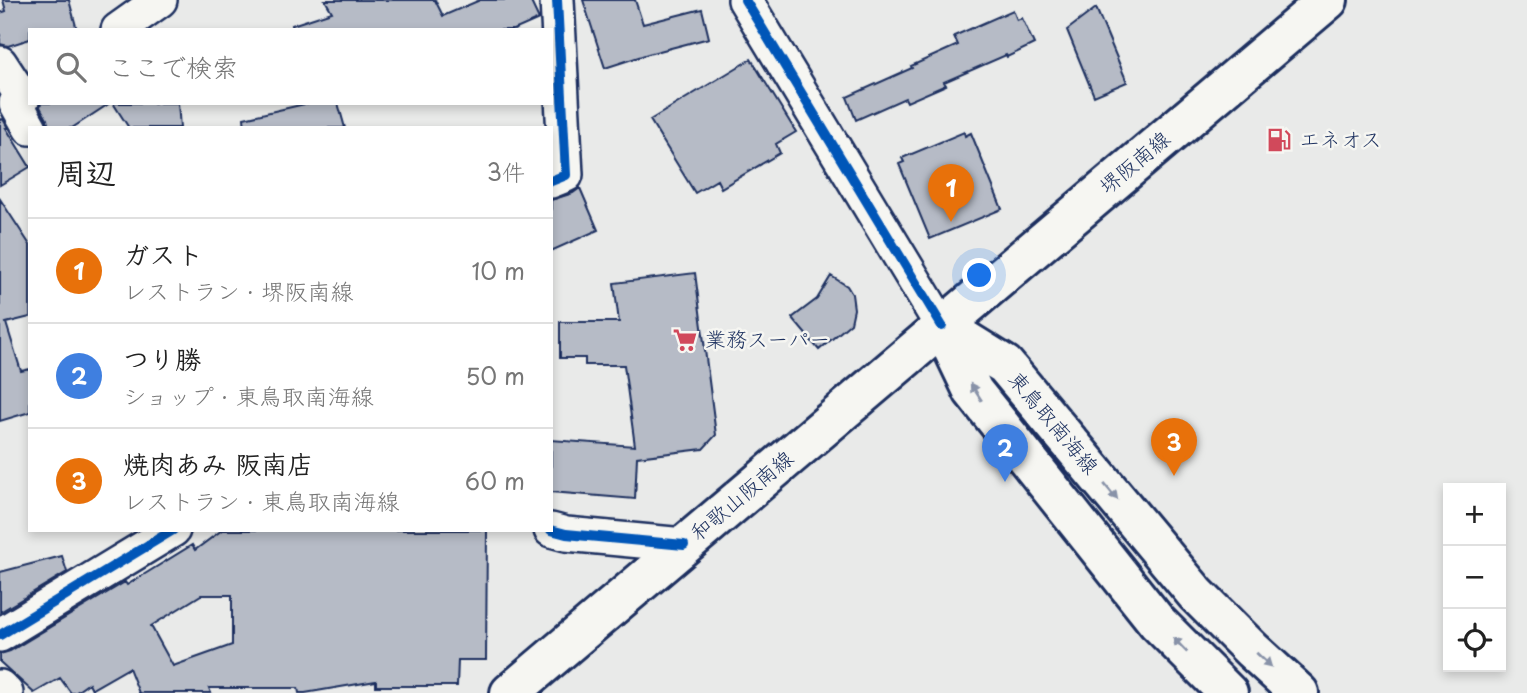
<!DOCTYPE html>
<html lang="ja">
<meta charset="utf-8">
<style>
body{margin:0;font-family:"Playpen Sans","Klee One",sans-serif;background:#f6f6f6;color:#222}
.controls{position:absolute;right:21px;bottom:21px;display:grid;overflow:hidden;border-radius:0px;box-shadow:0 4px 10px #0003}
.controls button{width:63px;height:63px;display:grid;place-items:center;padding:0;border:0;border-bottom:2px solid #e0e0e0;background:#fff;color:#222;font:35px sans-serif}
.you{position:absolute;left:980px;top:276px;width:24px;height:24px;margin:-18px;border:5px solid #fff;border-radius:50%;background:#1a73e8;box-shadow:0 0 0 10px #1a73e833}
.badge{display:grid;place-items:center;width:46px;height:46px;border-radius:50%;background:#7c3aed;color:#fff;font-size:23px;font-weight:700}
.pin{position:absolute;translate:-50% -58px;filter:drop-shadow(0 2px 4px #0008)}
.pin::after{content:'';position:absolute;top:37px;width:24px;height:21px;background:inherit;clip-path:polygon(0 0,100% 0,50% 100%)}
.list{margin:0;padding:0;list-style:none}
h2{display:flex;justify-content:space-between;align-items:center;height:91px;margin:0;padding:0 28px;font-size:30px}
h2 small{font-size:23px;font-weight:400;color:#767676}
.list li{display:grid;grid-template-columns:46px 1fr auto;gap:21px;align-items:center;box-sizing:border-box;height:105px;padding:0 28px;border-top:2px solid #e0e0e0}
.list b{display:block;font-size:26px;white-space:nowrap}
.list p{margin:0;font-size:23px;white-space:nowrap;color:#767676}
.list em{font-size:23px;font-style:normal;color:#767676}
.icon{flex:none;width:38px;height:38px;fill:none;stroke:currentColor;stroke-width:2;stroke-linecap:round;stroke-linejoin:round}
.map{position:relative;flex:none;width:1527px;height:693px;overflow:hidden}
.search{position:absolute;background:#fff;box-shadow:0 4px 10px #0003;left:28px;top:28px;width:525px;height:77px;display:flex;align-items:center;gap:18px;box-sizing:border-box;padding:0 24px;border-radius:0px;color:#767676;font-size:26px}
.panel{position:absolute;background:#fff;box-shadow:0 4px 10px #0003;left:28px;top:126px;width:525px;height:406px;border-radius:0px}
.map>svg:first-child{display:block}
.building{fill:#b6bbc6;stroke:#1b2f5e;stroke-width:2;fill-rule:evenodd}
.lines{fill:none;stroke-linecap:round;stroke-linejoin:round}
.minor-casing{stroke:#1b2f5e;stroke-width:38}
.major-casing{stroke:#1b2f5e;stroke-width:44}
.minor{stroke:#f6f6f2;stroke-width:33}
.major{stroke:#f6f6f2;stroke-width:38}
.cycleway-casing{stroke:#f6f6f2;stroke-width:15}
.cycleway{stroke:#0057b8;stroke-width:10}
.oneway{fill:#8892a8}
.labels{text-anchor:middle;stroke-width:5;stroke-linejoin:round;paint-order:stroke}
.poi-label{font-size:21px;fill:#1b2f5e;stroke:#f6f6f2;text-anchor:start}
.street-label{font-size:21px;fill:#1b2f5e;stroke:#f6f6f2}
</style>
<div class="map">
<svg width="1527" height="693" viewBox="0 0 1527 693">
<rect width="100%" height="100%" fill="#e9eae9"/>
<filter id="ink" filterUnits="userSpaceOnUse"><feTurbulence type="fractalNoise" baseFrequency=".0143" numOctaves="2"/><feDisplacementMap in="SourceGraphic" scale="14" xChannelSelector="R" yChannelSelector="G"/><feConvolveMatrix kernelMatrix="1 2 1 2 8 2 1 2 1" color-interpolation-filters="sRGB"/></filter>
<g filter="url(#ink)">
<path class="building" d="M3,0H69L77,30H30V39L8,46L0,44V13L6,11Z
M325,0H435L443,16L480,0H530L539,19L514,30H293L292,25L332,12Z
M583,0H635L643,24L702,9L709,38L648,54L605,68Z
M1096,8L1127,82L1094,96L1067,30Z
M1013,10L1017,20L1022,18L1034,44L1007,57L1006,55L944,82L946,85L907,102L905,98L856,120L847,97L912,68L911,66L958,45L954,36Z
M751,59L796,132L776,144L780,153L721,188L717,180L695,193L650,120Z
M41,103H110L72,128H49L47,119L40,107Z
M113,103H178L180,128H129Z
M309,103H338L345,128H245L244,118Z
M0,118L1,120L3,119L8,128H6L30,167L0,185Z
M964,132L965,136L971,133L1002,209L930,239L899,164L904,162L902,158Z
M580,188L598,230L551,251V200L573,193Z
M0,199L30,245V317L6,323L21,371L30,369V412L0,421Z
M695,273L716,435L703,449L637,457L635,499L551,492V440L635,446L624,365H585V358H560V322H619L614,283Z
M831,276L847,286L852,294L854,309L851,323L819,350L792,318L817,299Z
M222,530H487L486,660H458L457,686H376V681L305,693H299L298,688H209L211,693H139L129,668L92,689L89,683L75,693H71L60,678L34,693L0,662V654L10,651L125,582L127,585L192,545L195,550ZM201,595H232V645L173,666L151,626Z
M62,556L67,572L0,612V572Z"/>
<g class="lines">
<g class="minor-casing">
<path id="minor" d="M745,0L942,326
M118,30L160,0
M0,63L23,98
M16,103L30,128
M551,181L566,175L557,0
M551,530L566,534L684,545
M0,635L173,530
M0,687L6,693"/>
</g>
<g class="major-casing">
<path id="major" d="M942,326L1005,365L1196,594L1252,650L1299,693
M942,326L973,391L1157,622L1228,693
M510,693L1328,0"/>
</g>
<use href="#minor" class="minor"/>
<use href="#major" class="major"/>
<g class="cycleway-casing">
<path id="cycleway" d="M745,0L942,326
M551,181L566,175L557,0
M551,530L566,534L684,545
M0,635L173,530"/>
</g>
<use href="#cycleway" class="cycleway"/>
</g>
<defs><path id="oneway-solid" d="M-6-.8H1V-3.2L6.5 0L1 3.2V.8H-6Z" transform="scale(1.75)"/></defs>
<g class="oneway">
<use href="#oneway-solid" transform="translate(976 392) rotate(-123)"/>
<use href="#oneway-solid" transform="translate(1111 492) rotate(50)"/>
<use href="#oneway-solid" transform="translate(1180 645) rotate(-134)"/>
<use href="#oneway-solid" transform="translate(1264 660) rotate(43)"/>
</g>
</g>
<defs>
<g id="fuel-bare" transform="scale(1.89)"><path d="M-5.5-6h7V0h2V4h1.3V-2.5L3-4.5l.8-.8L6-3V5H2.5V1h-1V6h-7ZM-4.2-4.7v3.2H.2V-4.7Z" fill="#d1495b" stroke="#f6f6f2" stroke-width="2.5" paint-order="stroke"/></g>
<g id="supermarket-bare" transform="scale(1.89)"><path d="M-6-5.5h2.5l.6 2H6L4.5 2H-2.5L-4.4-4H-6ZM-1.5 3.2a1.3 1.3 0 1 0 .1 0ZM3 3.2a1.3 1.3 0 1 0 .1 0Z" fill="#d1495b" stroke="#f6f6f2" stroke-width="2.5" paint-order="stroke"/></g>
</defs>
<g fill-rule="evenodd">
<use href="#fuel-bare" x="1279" y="140"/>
<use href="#supermarket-bare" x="685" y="340"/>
</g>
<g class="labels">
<g class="poi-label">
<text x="1299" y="147">エネオス</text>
<text x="705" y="347">業務スーパー</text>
</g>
<g class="street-label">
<text transform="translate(1135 163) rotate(-40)" y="7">堺阪南線</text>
<text transform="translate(1053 423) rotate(50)" y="7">東鳥取南海線</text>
<text transform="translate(742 496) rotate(-40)" y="7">和歌山阪南線</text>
</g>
</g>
</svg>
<div class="controls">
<button>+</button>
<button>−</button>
<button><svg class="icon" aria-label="locate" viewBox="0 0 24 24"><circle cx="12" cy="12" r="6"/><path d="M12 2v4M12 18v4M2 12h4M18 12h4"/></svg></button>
</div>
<div class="you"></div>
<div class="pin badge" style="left:951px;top:222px;background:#e8710a">1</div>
<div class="pin badge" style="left:1005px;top:482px;background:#3f7fe0">2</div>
<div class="pin badge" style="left:1174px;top:476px;background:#e8710a">3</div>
<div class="search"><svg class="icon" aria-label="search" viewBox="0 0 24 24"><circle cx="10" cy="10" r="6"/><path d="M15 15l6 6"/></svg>ここで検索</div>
<section class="panel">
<h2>周辺<small>3件</small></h2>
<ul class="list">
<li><span class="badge" style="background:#e8710a">1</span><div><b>ガスト</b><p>レストラン · 堺阪南線</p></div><em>10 m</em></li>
<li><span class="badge" style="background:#3f7fe0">2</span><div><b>つり勝</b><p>ショップ · 東鳥取南海線</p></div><em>50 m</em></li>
<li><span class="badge" style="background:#e8710a">3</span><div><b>焼肉あみ 阪南店</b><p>レストラン · 東鳥取南海線</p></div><em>60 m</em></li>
</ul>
</section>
</div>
